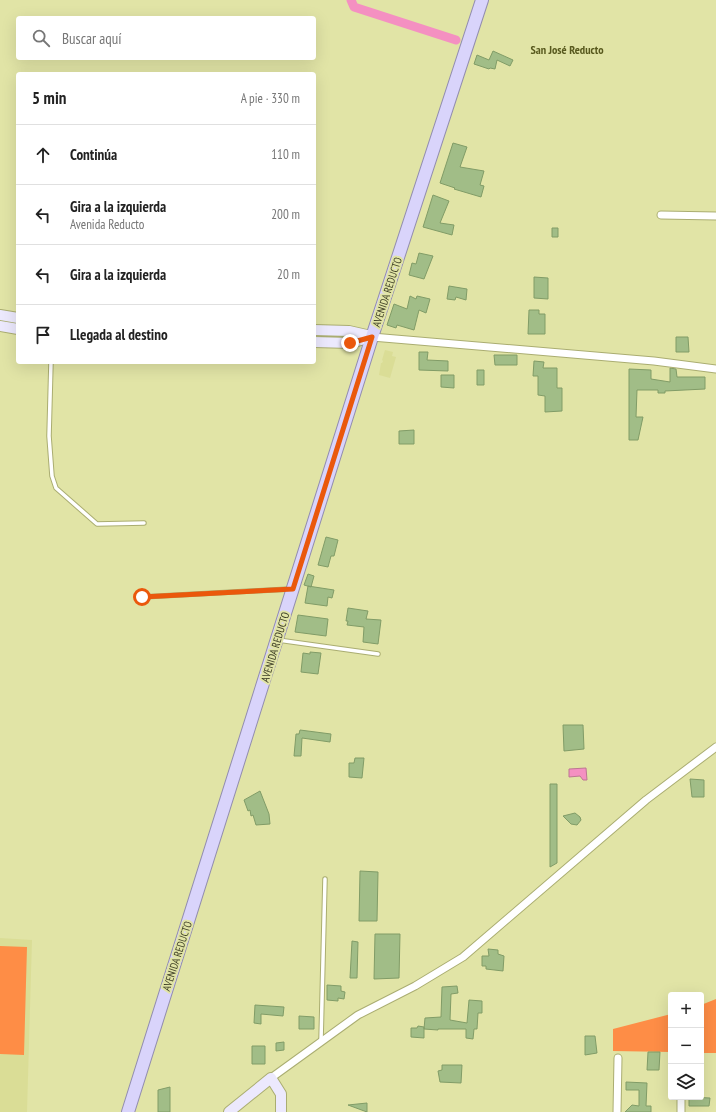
<!DOCTYPE html>
<html lang="es">
<meta charset="utf-8">
<style>
body{margin:0;font-family:"PT Sans Narrow",sans-serif;background:#f2f2f2;color:#222}
.controls{position:absolute;right:12px;bottom:12px;display:grid;overflow:hidden;border-radius:4px;box-shadow:0 4px 16px #0002}
.controls button{width:36px;height:36px;display:grid;place-items:center;padding:0;border:0;border-bottom:1px solid #e0e0e0;background:#fff;color:#222;font:20px sans-serif}
.stop{position:absolute;width:12px;height:12px;margin:-9px;border:3px solid #ea580c;border-radius:50%;background:#fff}
.stop.end{background:#ea580c;border-color:#fff;box-shadow:0 1px 4px #0008}
.list{margin:0;padding:0;list-style:none}
h2{display:flex;justify-content:space-between;align-items:center;height:52px;margin:0;padding:0 16px;font-size:17px}
h2 small{font-size:13px;font-weight:400;color:#767676}
.list li{display:grid;grid-template-columns:26px 1fr auto;gap:12px;align-items:center;box-sizing:border-box;height:60px;padding:0 16px;border-top:1px solid #e0e0e0}
.list b{display:block;font-size:15px;white-space:nowrap}
.list p{margin:0;font-size:13px;white-space:nowrap;color:#767676}
.list em{font-size:13px;font-style:normal;color:#767676}
.icon{flex:none;width:22px;height:22px;fill:none;stroke:currentColor;stroke-width:2;stroke-linecap:round;stroke-linejoin:round}
.map{position:relative;flex:none;width:716px;height:1112px;overflow:hidden}
.search{position:absolute;background:#fff;box-shadow:0 4px 16px #0002;left:16px;top:16px;width:300px;height:44px;display:flex;align-items:center;gap:10px;box-sizing:border-box;padding:0 14px;border-radius:4px;color:#767676;font-size:15px}
.panel{position:absolute;background:#fff;box-shadow:0 4px 16px #0002;left:16px;top:72px;width:300px;height:292px;border-radius:4px}
.map>svg:first-child{display:block}
.built{fill:#dadd96}
.green{fill:#fe8d46}
.water{fill:#f490c1;stroke:#bd7792}
.lines{fill:none;stroke-linecap:round;stroke-linejoin:round}
.canal{stroke:#f490c1;stroke-width:9}
.building{fill:#a1bd87;stroke:#819c67}
.lane-casing{stroke:#aaad71;stroke-width:5.5}
.street-casing{stroke:#aaad71;stroke-width:9}
.secondary-casing{stroke:#aaad71;stroke-width:12}
.primary-casing{stroke:#928daf;stroke-width:14}
.lane{stroke:#fff;stroke-width:3.5}
.street{stroke:#fff;stroke-width:7}
.secondary{stroke:#ece9fd;stroke-width:10}
.primary{stroke:#d9d4fb;stroke-width:12}
.route{stroke:#ea580c;stroke-width:5}
.labels{text-anchor:middle;stroke-width:4;stroke-linejoin:round;paint-order:stroke}
.street-label{font-size:11px;fill:#3d3e25;stroke:#e1e4a6}
.neighbourhood-label{font-size:12px;font-weight:bold;fill:#58591e;stroke:#e1e4a6}
</style>
<div class="map">
<svg width="716" height="1112" viewBox="0 0 716 1112">
<rect width="100%" height="100%" fill="#e1e4a6"/>
<path class="built" d="M385,350L393,352L392,356L396,357L390,378L379,375L381,363H382L383,361L382,360Z
M0,938L32,940L27,1112H0Z"/>
<path class="green" d="M0,946L27,947L24,1055L0,1054Z
M716,999V1053H701V1005Z
M671,1014V1052L613,1051V1029Z"/>
<path class="water" d="M586,768L587,780H583L580,776L569,777V769Z"/>
<g class="lines">
<path class="canal" d="M351,0L354,7L456,40"/>
</g>
<path class="building" d="M493,51L513,60L510,66L497,60L495,69L490,68L489,69L474,64L477,55L489,60Z
M453,143L467,147L460,167L484,171L480,185L484,186L481,197L454,189L455,188L440,183Z
M433,195L449,201L440,223L454,225L452,235L423,227Z
M552,228H558V237H552Z
M419,253L433,256L424,279L409,275L412,263L416,264Z
M534,277L548,278V299L534,298Z
M449,286L467,289L466,300L456,297L455,300L447,299Z
M410,296L416,299L417,296L430,299L426,313L419,310L414,330L397,325L396,328L387,325L394,304L407,309Z
M529,310H539V314H545V334H528Z
M676,337H688L689,352H676Z
M419,352H428L427,360L448,361V371L419,370Z
M494,355H517V365H495Z
M534,361L544,362L543,368H557V388H562V411L545,412V396L538,395V376H533Z
M670,368L676,369L677,377H705V389L665,391V393H658V390H637L636,417H643L638,440H629V369L651,370V379L670,382Z
M477,370H484V385H477Z
M441,375H454V388L441,387Z
M414,430V444H399V431Z
M326,537L338,540L334,556H331L328,567L318,565Z
M308,574L314,576L311,587L304,585Z
M308,586L334,590L332,598L328,597L327,606L305,603Z
M348,608L368,611L366,619L381,620L378,644L363,642L364,627L347,625L348,621H346Z
M298,615L328,619L326,636L295,632Z
M310,652L321,653L318,674L301,672L303,653L310,654Z
M563,725H583L584,749L564,751Z
M300,730L331,734L330,742L302,738L301,756H294L296,734H299Z
M355,758H364L362,778L349,777V763H354Z
M690,779L704,780V797H692Z
M550,784H557V863L550,867Z
M260,791L269,814L270,824L256,825L253,815L251,816L250,810L248,811L244,800Z
M575,813L580,817L581,820L577,825L571,824L563,816Z
M360,871L378,872L377,921H359Z
M375,934H400L399,978L374,979Z
M352,941L358,942L357,978H350Z
M488,949L498,950V954L504,956L503,971L486,969V966H482V956H489Z
M327,985L341,986V991L345,992L344,999L338,998V1001L327,1000Z
M457,986L458,993L451,994L450,1020L467,1023L469,1000L482,1001V1013H478L477,1029H474L473,1039L466,1038V1029H438V1030L424,1029L425,1018L441,1017L442,987Z
M255,1005L284,1007L283,1016L261,1014V1024L254,1023Z
M299,1016L314,1017V1029H299Z
M418,1026L424,1027V1038L411,1037V1028H417Z
M585,1036H595L597,1053L585,1055Z
M284,1042V1050L276,1051V1043Z
M252,1046H265V1064H252Z
M648,1052H660L659,1070H647Z
M442,1065H462L461,1083L440,1082L438,1071L442,1070Z
M626,1082L647,1083L646,1106H651V1112H625L632,1105L639,1106V1090H626Z
M170,1087V1112H158V1090Z
M689,1097L710,1098L709,1106H689Z
M367,1103V1112L348,1105Z"/>
<g class="lines">
<g class="lane-casing">
<path id="lane" d="M51,362L49,436L52,476L56,488L97,524L144,523
M142,597L290,589
M278,640L378,654
M321,1041L325,879"/>
</g>
<g class="street-casing">
<path id="street" d="M661,215L716,216
M372,337L654,361L716,369
M271,1078L358,1015L415,986L463,957L646,800L716,747
M617,1112L618,1058
M681,1112V1097"/>
</g>
<g class="secondary-casing">
<path id="secondary" d="M0,315L18,318
M0,326L18,329
M314,330L349,331L371,336
M314,342L350,343L372,337
M229,1112L271,1078L281,1094V1112"/>
</g>
<g class="primary-casing">
<path id="primary" d="M128,1112L372,337L482,0"/>
</g>
<use href="#lane" class="lane"/>
<use href="#street" class="street"/>
<use href="#secondary" class="secondary"/>
<use href="#primary" class="primary"/>
</g>
<g class="lines">
<path class="route" d="M142,597L293,589L372,337L350,343"/>
</g>
<g class="labels">
<g class="street-label">
<text transform="translate(387 292) rotate(-72)" y="4">AVENIDA REDUCTO</text>
<text transform="translate(275 647) rotate(-73)" y="4">AVENIDA REDUCTO</text>
<text transform="translate(177 956) rotate(-72)" y="4">AVENIDA REDUCTO</text>
</g>
<g class="neighbourhood-label">
<text x="567" y="54">San José Reducto</text>
</g>
</g>
</svg>
<div class="controls">
<button>+</button>
<button>−</button>
<button><svg class="icon" aria-label="layers" viewBox="0 0 24 24"><path d="M12 4l9 5-9 5-9-5zM3 14l9 5 9-5"/></svg></button>
</div>
<div class="stop" style="left:142px;top:597px"></div>
<div class="stop end" style="left:350px;top:343px"></div>
<div class="search"><svg class="icon" aria-label="search" viewBox="0 0 24 24"><circle cx="10" cy="10" r="6"/><path d="M15 15l6 6"/></svg>Buscar aquí</div>
<section class="panel">
<h2>5 min<small>A pie · 330 m</small></h2>
<ul class="list">
<li><svg class="icon" aria-label="ahead" viewBox="0 0 24 24"><path d="M12 20V5M6 11l6-6 6 6"/></svg><div><b>Continúa</b></div><em>110 m</em></li>
<li><svg class="icon" aria-label="left" viewBox="0 0 24 24"><path d="M17 20v-9H6M10 6l-5 5 5 5"/></svg><div><b>Gira a la izquierda</b><p>Avenida Reducto</p></div><em>200 m</em></li>
<li><svg class="icon" aria-label="left" viewBox="0 0 24 24"><path d="M17 20v-9H6M10 6l-5 5 5 5"/></svg><div><b>Gira a la izquierda</b></div><em>20 m</em></li>
<li><svg class="icon" aria-label="arrive" viewBox="0 0 24 24"><path d="M6 21V4h12l-3 4 3 4H6"/></svg><div><b>Llegada al destino</b></div></li>
</ul>
</section>
</div>
